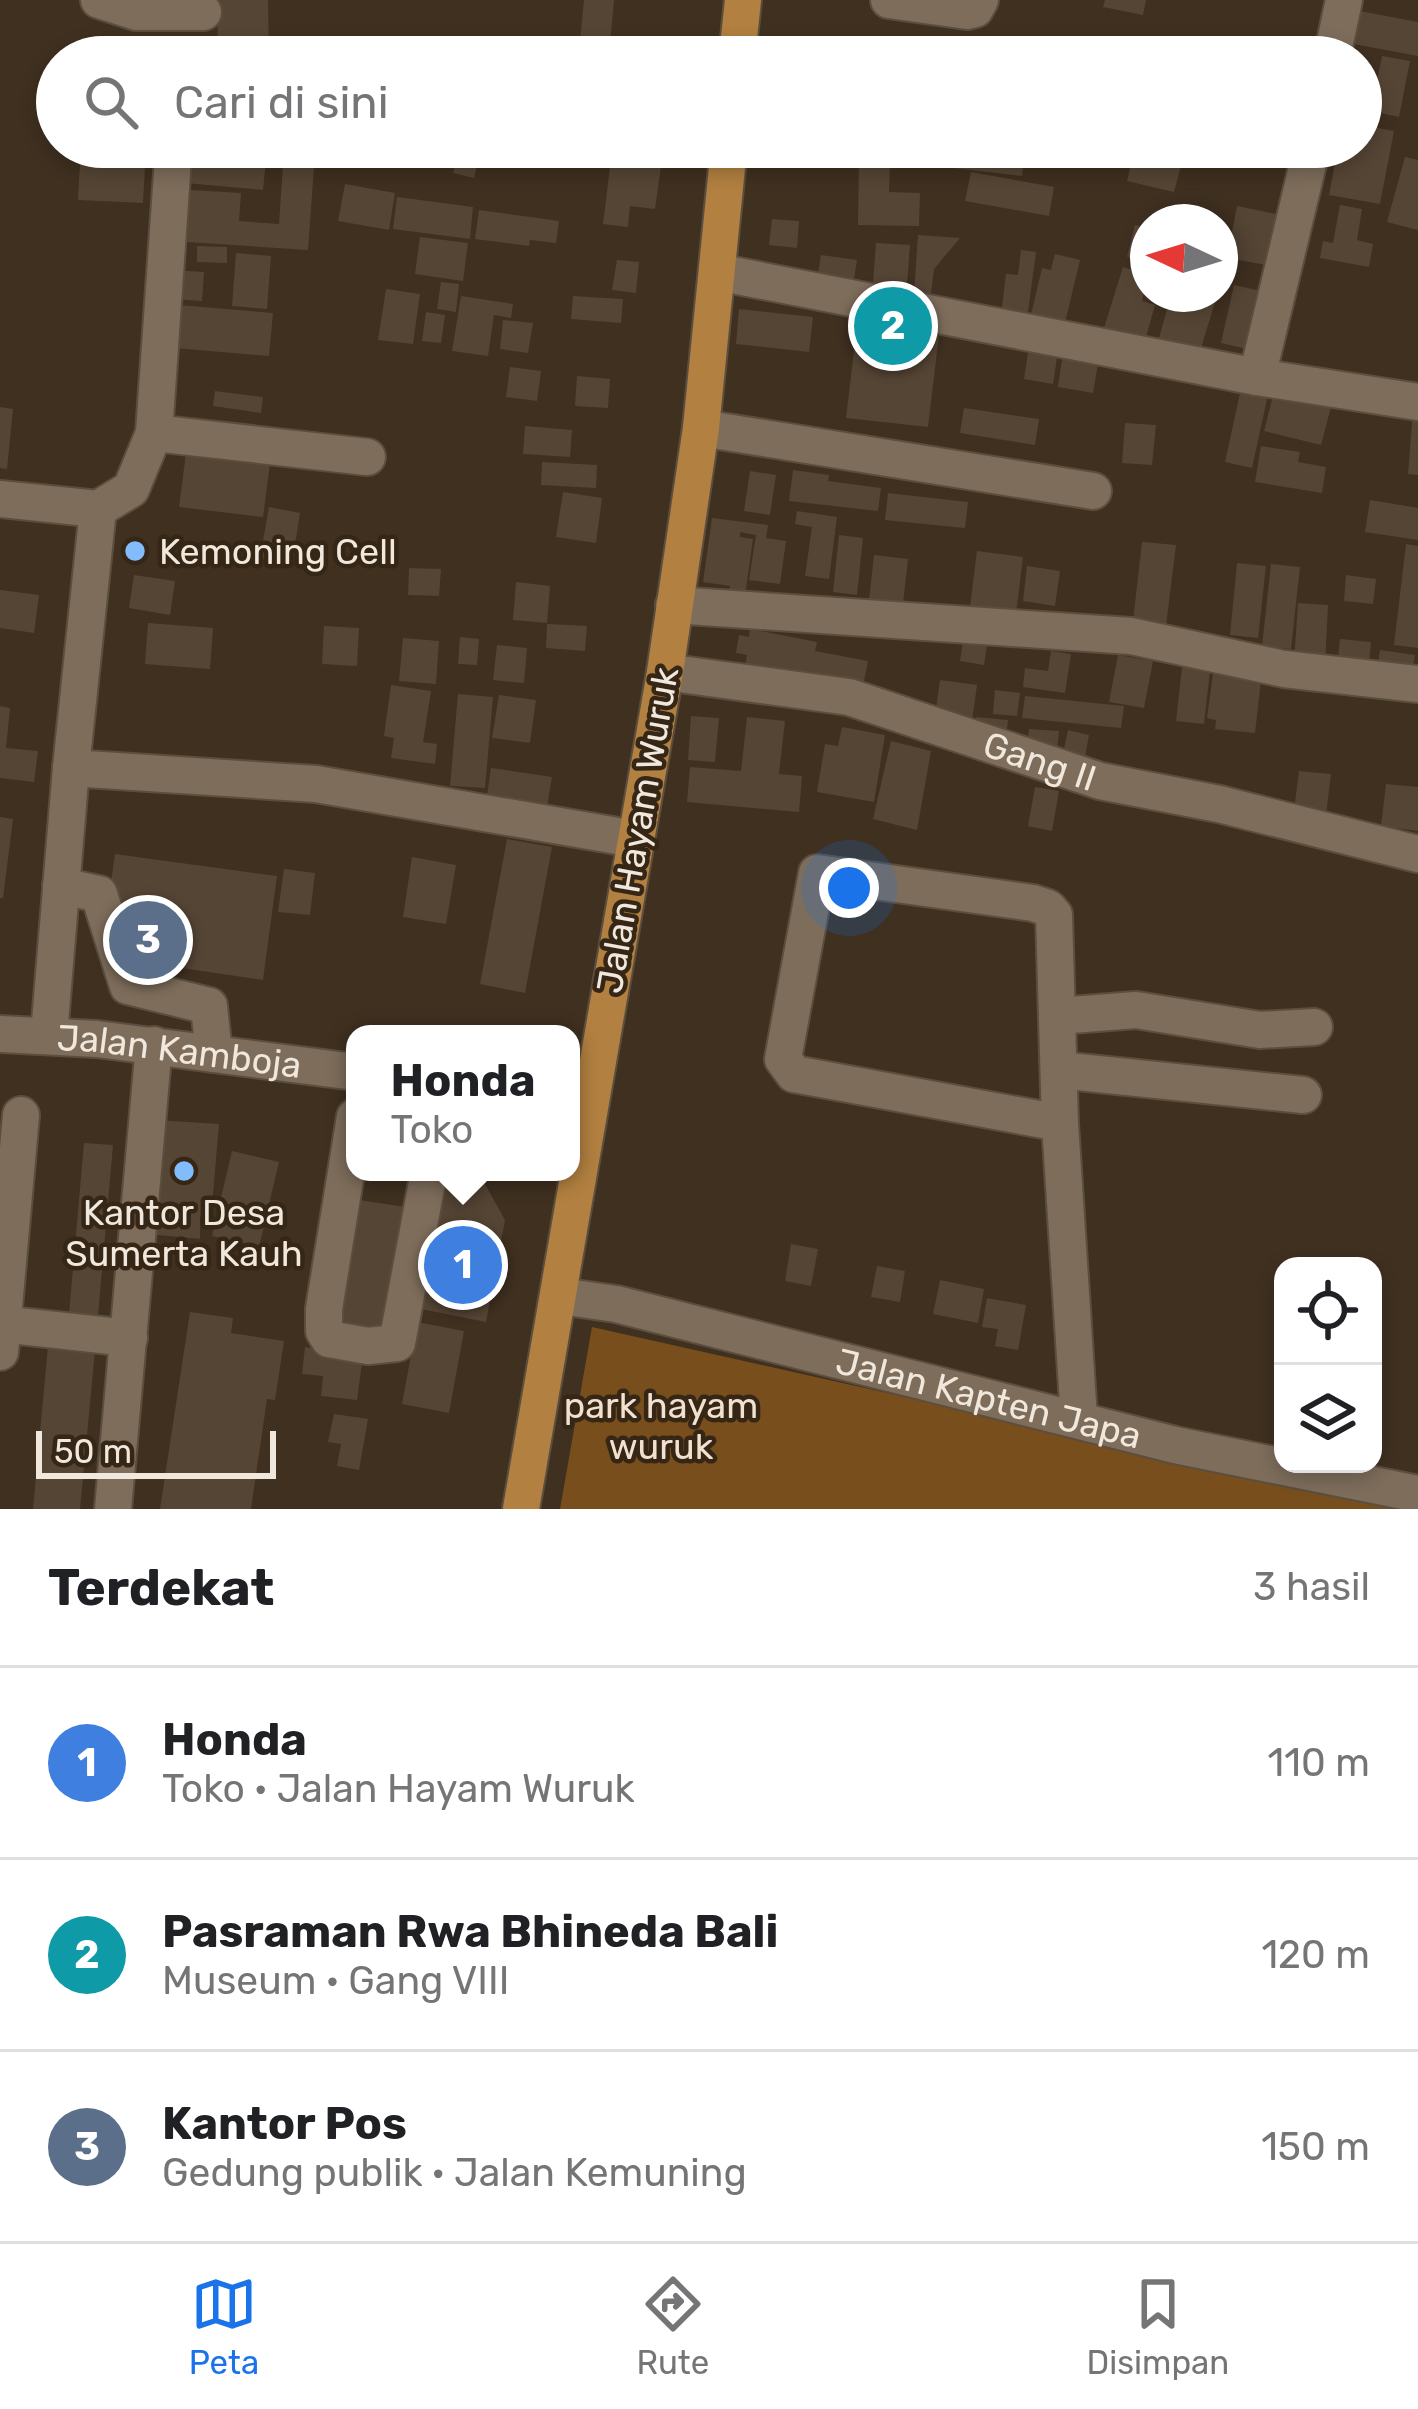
<!DOCTYPE html>
<html lang="id">
<meta charset="utf-8">
<style>
body{margin:0;font-family:Rubik,sans-serif;background:#f2f2f2;color:#202124}
.controls{position:absolute;right:36px;bottom:36px;display:grid;overflow:hidden;border-radius:24px;box-shadow:0 6px 18px #0003}
.controls button{width:108px;height:108px;display:grid;place-items:center;padding:0;border:0;border-bottom:3px solid #e0e0e0;background:#fff;color:#202124;font:60px sans-serif}
.compass{position:absolute;left:1130px;top:204px;width:108px;height:108px;border-radius:50%;background:#fff;box-shadow:0 6px 18px #0003;rotate:274deg}
.scale{position:absolute;left:36px;bottom:30px;width:240px;box-sizing:border-box;padding-left:12px;border:6px solid #f1e8dd;border-top:0;font-size:33px;line-height:42px;white-space:nowrap;color:#f1e8dd;-webkit-text-stroke:9px #352616;paint-order:stroke}
.you{position:absolute;left:849px;top:888px;width:42px;height:42px;margin:-30px;border:9px solid #fff;border-radius:50%;background:#1a73e8;box-shadow:0 0 0 18px #1a73e833}
.badge{display:grid;place-items:center;width:78px;height:78px;border-radius:50%;background:#1a73e8;color:#fff;font-size:39px;font-weight:700}
.pin{position:absolute;translate:-50% -50%;border:6px solid #fff;box-shadow:0 3px 12px #0006}
.popup{position:absolute;left:346px;top:1025px;width:234px;height:156px;box-sizing:border-box;display:grid;place-content:center;border-radius:24px;background:#fff;filter:drop-shadow(0 3px 9px #0005);font-size:39px;white-space:nowrap;color:#757577}
.popup b{font-size:45px;color:#202124}
.popup::after{content:'';position:absolute;left:50%;top:100%;margin-left:-24px;border:24px solid transparent;border-top-color:#fff}
.list{margin:0;padding:0;list-style:none}
h2{display:flex;justify-content:space-between;align-items:center;height:156px;margin:0;padding:0 48px;font-size:51px}
h2 small{font-size:39px;font-weight:400;color:#757577}
.list li{display:grid;grid-template-columns:78px 1fr auto;gap:36px;align-items:center;box-sizing:border-box;height:192px;padding:0 48px;border-top:3px solid #e0e0e0}
.list b{display:block;font-size:45px;white-space:nowrap}
.list p{margin:0;font-size:39px;white-space:nowrap;color:#757577}
.list em{font-size:39px;font-style:normal;color:#757577}
.icon{flex:none;width:66px;height:66px;fill:none;stroke:currentColor;stroke-width:2;stroke-linecap:round;stroke-linejoin:round}
.map{position:relative;flex:none;width:1418px;height:1509px;overflow:hidden}
.search{position:absolute;background:#fff;box-shadow:0 6px 18px #0003;left:36px;right:36px;top:36px;height:132px;display:flex;align-items:center;gap:30px;box-sizing:border-box;padding:0 42px;border-radius:66px;color:#757577;font-size:45px}
.sheet{height:732px;background:#fff}
nav{display:flex;justify-content:space-around;align-items:center;box-sizing:border-box;height:168px;border-top:3px solid #e0e0e0;background:#fff;font-size:33px;color:#757577}
nav a{display:grid;justify-items:center;gap:6px}
nav .on{color:#1a73e8}
.map>svg:first-child{display:block}
.green{fill:#784f1c}
.building{fill:#554535}
.lines{fill:none;stroke-linecap:round;stroke-linejoin:round}
.minor-casing{stroke:#5b4e3f;stroke-width:40}
.major-casing{stroke:#5b4e3f;stroke-width:40}
.minor{stroke:#7e6d5b;stroke-width:36}
.major{stroke:#b28040;stroke-width:36}
.poi-dot{fill:#83bcfb;stroke:#352616;stroke-width:4.5}
.labels{text-anchor:middle;stroke-width:9;stroke-linejoin:round;paint-order:stroke}
.poi-label{font-size:36px;fill:#f1e8dd;stroke:#352616;text-anchor:start}
.street-label{font-size:36px;fill:#f1e8dd;stroke:#352616}
.park-label{font-size:36px;fill:#f3e1cf;stroke:#352616}
</style>
<div class="map">
<svg width="1418" height="1509" viewBox="0 0 1418 1509">
<rect width="100%" height="100%" fill="#3f3020"/>
<path class="green" d="M592,1327L1405,1509H560Z"/>
<path class="building" d="M217,0H268L269,57H218Z
M584,0H614L610,44L580,40Z
M1105,0H1146L1143,15L1103,7Z
M1349,9L1418,22V56L1343,42Z
M933,41L968,46L966,57H931Z
M1382,56L1410,61L1399,117L1371,111Z
M1361,125L1394,131L1380,204L1329,195L1338,147H1361Z
M414,147H481L474,178L453,173L457,158Z
M868,147H901V155L867,154Z
M914,147H942L941,156L913,154Z
M947,147H1025L1022,176L944,167Z
M1135,147H1186L1174,192L1127,181Z
M1219,147H1287L1283,167L1218,153Z
M187,153L266,160L263,190L185,183Z
M1405,157L1418,160V230L1387,222Z
M611,159L661,166L655,209L630,206L628,227L603,224Z
M859,162H890L889,192L920,193L919,226L858,225Z
M80,163L145,166L143,203L78,200Z
M283,165L314,167L308,250L187,242L190,190L241,193L239,221L279,224Z
M971,172L1054,187L1049,216L965,201Z
M345,184L395,193L389,230L338,221Z
M397,197L473,207L470,239L393,229Z
M1340,205L1362,209L1357,240L1373,244L1369,267L1320,258L1323,241L1333,243Z
M1237,206L1286,216L1277,267L1227,258Z
M479,210L559,221L556,243L530,240L529,246L475,239Z
M772,219L799,221L797,248L769,245Z
M1135,225L1148,228V262L1127,257Z
M918,235L960,238L934,269L931,294L914,293Z
M420,237L468,243L463,281L415,274Z
M876,243L910,245L906,300L872,297Z
M197,246L227,247V263L197,262Z
M1021,250L1036,252L1027,319L1001,315L1006,274L1018,275Z
M236,253L271,256L267,309L232,306Z
M1055,254L1080,260L1064,327L1030,319L1042,268L1051,270Z
M821,255L857,260L853,285L817,280Z
M617,260L639,262L636,293L612,290Z
M1123,267L1148,275L1142,301L1155,305L1144,344L1103,331Z
M173,270L204,272L202,301L171,299Z
M441,282L459,284L456,312L437,309Z
M1234,285L1265,292L1251,350L1221,343Z
M386,289L420,294L413,344L378,340Z
M1187,294L1217,296L1200,351L1159,338L1171,295L1185,300Z
M461,296L513,304L511,318L494,315L488,356L452,351Z
M573,296L623,299L621,323L571,319Z
M166,304L273,313L269,356L163,347Z
M739,309L813,317L809,352L736,344Z
M859,309L941,318L928,427L846,418Z
M426,312L445,315L441,343L422,341Z
M503,320L533,323L528,353L500,349Z
M1029,346L1058,351L1053,384L1024,379Z
M1063,352L1099,358L1093,393L1058,387Z
M510,367L541,371L537,401L506,397Z
M577,376L610,379L608,408L575,406Z
M1242,384L1269,390L1252,468L1225,462Z
M1275,388L1332,403L1321,445L1264,431Z
M215,391L263,397L261,413L213,406Z
M0,407L13,409L7,469L0,468Z
M964,408L1039,419L1035,445L960,433Z
M1413,411H1418V475L1408,474Z
M1125,423L1156,425L1152,465L1122,463Z
M525,426L572,430L570,457L523,454Z
M1261,446L1300,452L1298,462L1326,467L1322,493L1255,482Z
M186,453L270,463L263,517L179,507Z
M542,462L597,465L596,488L541,485Z
M793,470L829,475L828,481L881,488L878,511L789,501Z
M750,471L776,475L770,515L744,511Z
M563,492L602,498L596,543L556,537Z
M888,493L968,502L965,528L885,520Z
M1370,500L1418,508V540L1365,532Z
M269,507L300,513L292,564L260,558Z
M797,511L837,517L829,579L805,576L812,527L795,524Z
M712,518L768,525L766,538L786,541L780,584L749,580L756,535L740,532V537L753,539L745,596L729,594L730,586L703,582Z
M839,535L863,538L857,595L833,592Z
M1142,542L1176,545L1165,634L1132,630Z
M1406,544L1418,546V648L1394,645Z
M977,551L1023,557L1016,614L970,607Z
M874,555L908,559L903,604L869,600Z
M1237,563L1266,566L1258,638L1230,635Z
M1271,564L1300,567L1291,649L1262,646Z
M1027,566L1060,571L1055,606L1023,601Z
M409,568L441,569L439,596L408,595Z
M134,575L175,581L170,615L129,608Z
M1346,575L1376,579L1373,604L1344,601Z
M516,582L550,586L547,623L513,620Z
M0,590L39,595L34,633L0,628Z
M1298,603L1328,605L1325,664L1294,662Z
M148,623L213,628L210,669L145,664Z
M547,624L587,626L585,651L546,648Z
M324,626L359,628L357,666L322,664Z
M750,629L817,642L815,651L868,661L861,696L744,674L747,655L736,653L739,635L749,637Z
M964,635L988,638L984,665L960,661Z
M460,637L479,639L477,665L458,664Z
M403,638L439,641L436,684L399,681Z
M1340,639L1371,642L1368,672L1337,669Z
M497,645L527,648L524,683L493,680Z
M1380,650L1415,655L1410,683L1376,677Z
M1051,651L1071,654L1065,693L1023,687L1025,668L1048,671Z
M1118,655L1153,661L1144,708L1109,702Z
M1183,659L1211,662L1204,724L1176,721Z
M1214,666L1262,672L1255,733L1215,729L1216,720L1207,718Z
M940,680L977,685L972,721L935,716Z
M391,685L431,691L423,742L437,744L435,764L391,758L394,738L384,736Z
M995,690L1020,693L1017,716L993,714Z
M458,694L493,697L485,788L450,786Z
M499,695L536,700L530,743L492,738Z
M1025,696L1124,706L1121,728L1022,718Z
M0,706L10,708L6,748L38,751L34,782L0,778Z
M691,716L719,718L715,762L688,760Z
M747,717L785,721L779,774L802,776L799,812L687,802L690,767L741,771Z
M976,717L1008,720L1006,738L973,735Z
M842,727L885,735L874,802L817,792L825,744L838,746Z
M1029,729L1059,731L1057,751L1027,749Z
M1068,730L1089,735L1084,763L1062,759Z
M891,741L931,751L917,830L873,819Z
M491,768L552,777L546,812L486,803Z
M1299,771L1331,774L1325,823L1293,819Z
M1386,784L1418,787V831L1381,826Z
M1035,787L1059,791L1052,831L1028,826Z
M0,817L13,819L3,898H0Z
M507,839L552,847L525,993L480,984Z
M115,854L277,876L263,980L134,961L136,941L120,939L125,906L108,904Z
M412,857L456,865L446,924L403,917Z
M284,869L315,873L310,915L278,912Z
M157,1120L219,1124L211,1218L200,1217V1239L147,1234Z
M84,1143L113,1145L98,1316L69,1314Z
M232,1151L279,1162L259,1247L212,1236Z
M447,1172L481,1177L505,1220L486,1322L421,1309Z
M347,1198L411,1208L391,1341L326,1331Z
M791,1244L818,1249L811,1286L785,1281Z
M877,1266L905,1271L900,1302L871,1297Z
M940,1280L984,1289L978,1323L933,1314Z
M987,1298L1026,1305L1018,1350L995,1346L998,1329L982,1327Z
M190,1312L233,1318L231,1333L284,1341L275,1400L267,1399L251,1509H160Z
M417,1322L464,1331L449,1413L402,1404Z
M49,1335L96,1340L80,1509H33Z
M305,1347L363,1355L357,1400L321,1396L323,1376L302,1374Z
M334,1414L368,1419L359,1470L337,1466L341,1444L328,1442Z"/>
<g class="lines">
<g class="minor-casing">
<g id="minor">
<path d="M99,0L136,12H203"/>
<path d="M889,0L967,11L975,9L980,0"/>
<path d="M1332,57L1344,0"/>
<path d="M717,272L1257,377L1418,402"/>
<path d="M1257,377L1312,147"/>
<path d="M701,428L1093,491"/>
<path d="M154,433L367,457"/>
<path d="M0,499L98,509"/>
<path d="M98,509L131,489L154,433L173,159"/>
<path d="M674,605L1131,636L1284,669L1418,684"/>
<path id="s1" d="M665,672L849,697L1100,781L1219,804L1418,854"/>
<path d="M71,768L316,784L635,839"/>
<path d="M61,886L99,894L128,986L209,1006L214,1054"/>
<path d="M1058,1016L1136,1010L1260,1030L1314,1027"/>
<path id="s2" d="M0,1034L97,1039L355,1072"/>
<path d="M49,1035L71,768L98,509"/>
<path d="M1059,1070L1303,1095"/>
<path d="M355,1117L324,1309V1331L329,1339L368,1346L397,1343L429,1172"/>
<path d="M1060,1123L794,1074L783,1059L817,873L1033,903L1048,908L1054,915L1060,1123L1079,1419"/>
<path id="s3" d="M560,1296L616,1304L1175,1445L1418,1494"/>
<path d="M0,1324L129,1338"/>
<path d="M0,1352L21,1115"/>
<path d="M113,1509L154,1045"/>
</g>
</g>
<g class="major-casing">
<path id="major" d="M737,57L743,0
M521,1509L665,672L701,428L729,147"/>
</g>
<use href="#minor" class="minor"/>
<use href="#major" class="major"/>
</g>
<g class="poi-dot">
<circle cx="135" cy="551" r="12"/>
<circle cx="184" cy="1171" r="12"/>
</g>
<g class="labels">
<g class="poi-label">
<text x="159" y="564">Kemoning Cell</text>
<text x="184" y="1225" text-anchor="middle">Kantor Desa<tspan x="184" dy="41">Sumerta Kauh</tspan></text>
</g>
<g class="street-label">
<text dy="13" stroke="none"><textPath href="#s1" startOffset="387">Gang II</textPath></text>
<text transform="translate(637 830) rotate(-80)" y="13">Jalan Hayam Wuruk</text>
<text dy="13" stroke="none"><textPath href="#s2" startOffset="180">Jalan Kamboja</textPath></text>
<text dy="13" stroke="none"><textPath href="#s3" startOffset="441">Jalan Kapten Japa</textPath></text>
</g>
<g class="park-label">
<text x="661" y="1418">park hayam<tspan x="661" dy="41">wuruk</tspan></text>
</g>
</g>
</svg>
<div class="controls">
<button><svg class="icon" aria-label="locate" viewBox="0 0 24 24"><circle cx="12" cy="12" r="6"/><path d="M12 2v4M12 18v4M2 12h4M18 12h4"/></svg></button>
<button><svg class="icon" aria-label="layers" viewBox="0 0 24 24"><path d="M12 4l9 5-9 5-9-5zM3 14l9 5 9-5"/></svg></button>
</div>
<svg class="compass" viewBox="-18 -18 36 36"><path d="M0-13l5 13h-10z" fill="#e53935"/><path d="M0 13l5-13h-10z" fill="#757577"/></svg>
<div class="scale">50 m</div>
<div class="you"></div>
<div class="pin badge" style="left:463px;top:1265px;background:#3f7fe0">1</div>
<div class="popup"><b>Honda</b>Toko</div>
<div class="pin badge" style="left:893px;top:326px;background:#0f9aa8">2</div>
<div class="pin badge" style="left:148px;top:940px;background:#5c6f8a">3</div>
<div class="search"><svg class="icon" aria-label="search" viewBox="0 0 24 24"><circle cx="10" cy="10" r="6"/><path d="M15 15l6 6"/></svg>Cari di sini</div>
</div>
<section class="sheet">
<h2>Terdekat<small>3 hasil</small></h2>
<ul class="list">
<li><span class="badge" style="background:#3f7fe0">1</span><div><b>Honda</b><p>Toko · Jalan Hayam Wuruk</p></div><em>110 m</em></li>
<li><span class="badge" style="background:#0f9aa8">2</span><div><b>Pasraman Rwa Bhineda Bali</b><p>Museum · Gang VIII</p></div><em>120 m</em></li>
<li><span class="badge" style="background:#5c6f8a">3</span><div><b>Kantor Pos</b><p>Gedung publik · Jalan Kemuning</p></div><em>150 m</em></li>
</ul>
</section>
<nav>
<a class="on"><svg class="icon" aria-label="map" viewBox="0 0 24 24"><path d="M3 6l6-2 6 2 6-2v14l-6 2-6-2-6 2zM9 4v14M15 6v14"/></svg>Peta</a>
<a><svg class="icon" aria-label="directions" viewBox="0 0 24 24"><path d="M12 3l9 9-9 9-9-9zM9 14v-3h6M13 9l2 2-2 2"/></svg>Rute</a>
<a><svg class="icon" aria-label="saved" viewBox="0 0 24 24"><path d="M7 4h10v16l-5-4-5 4z"/></svg>Disimpan</a>
</nav>
